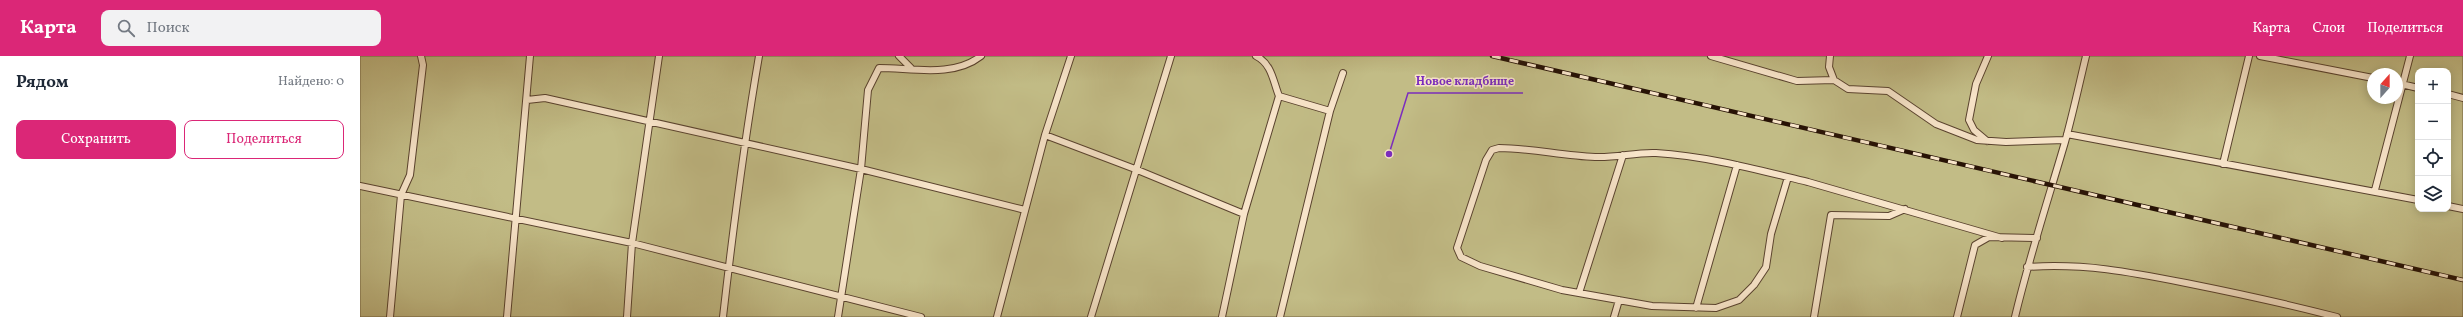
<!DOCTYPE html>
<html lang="ru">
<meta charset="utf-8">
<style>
body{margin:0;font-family:Vollkorn,serif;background:#f2f2f3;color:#1f2937}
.controls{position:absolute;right:12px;top:12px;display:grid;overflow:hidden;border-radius:8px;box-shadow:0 2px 10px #0003}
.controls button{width:36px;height:36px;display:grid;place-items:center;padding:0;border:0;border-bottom:1px solid #e0e1e3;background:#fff;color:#1f2937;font:20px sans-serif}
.compass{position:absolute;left:2007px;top:12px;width:36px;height:36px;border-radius:50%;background:#fff;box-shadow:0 2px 10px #0003;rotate:21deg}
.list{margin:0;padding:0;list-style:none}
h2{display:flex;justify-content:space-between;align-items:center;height:52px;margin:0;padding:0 16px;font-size:17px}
h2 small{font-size:13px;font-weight:400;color:#747a83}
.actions{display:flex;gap:8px;padding:12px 16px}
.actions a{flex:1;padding:9px 0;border:1px solid #db2777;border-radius:8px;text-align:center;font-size:14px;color:#db2777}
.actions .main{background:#db2777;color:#fff}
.icon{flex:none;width:22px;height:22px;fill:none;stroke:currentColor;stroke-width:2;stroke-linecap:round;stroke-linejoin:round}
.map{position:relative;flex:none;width:2103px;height:261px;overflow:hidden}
header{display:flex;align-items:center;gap:24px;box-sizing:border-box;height:56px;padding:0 20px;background:#db2777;color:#fff}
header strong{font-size:19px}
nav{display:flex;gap:22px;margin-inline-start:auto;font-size:14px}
.search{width:280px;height:36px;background:#f2f2f3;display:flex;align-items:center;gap:10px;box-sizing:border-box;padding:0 14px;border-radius:8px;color:#747a83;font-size:15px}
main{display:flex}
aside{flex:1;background:#fff}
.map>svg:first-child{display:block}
.green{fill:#c2bc86;stroke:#746746;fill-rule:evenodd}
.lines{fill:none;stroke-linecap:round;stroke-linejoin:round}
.lane-casing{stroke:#5a432f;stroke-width:8}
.lane{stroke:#f8e5ca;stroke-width:6}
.rail-casing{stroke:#271205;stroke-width:4.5}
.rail{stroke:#f8e5ca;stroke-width:3;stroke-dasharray:9;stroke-linecap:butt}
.leader{fill:none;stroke:#7b2cbf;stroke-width:1.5}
.callout-dot{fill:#7b2cbf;stroke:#f8e5ca;stroke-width:1.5}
.callout-label{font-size:12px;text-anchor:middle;font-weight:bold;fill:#7b2cbf;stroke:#f8e5ca;stroke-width:3;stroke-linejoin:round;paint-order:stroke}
</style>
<header>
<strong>Карта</strong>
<div class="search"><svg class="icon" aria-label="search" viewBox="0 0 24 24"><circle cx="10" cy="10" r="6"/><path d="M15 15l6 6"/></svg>Поиск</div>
<nav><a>Карта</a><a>Слои</a><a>Поделиться</a></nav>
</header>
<main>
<aside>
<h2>Рядом<small>Найдено: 0</small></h2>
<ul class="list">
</ul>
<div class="actions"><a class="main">Сохранить</a><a>Поделиться</a></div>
</aside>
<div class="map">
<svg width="2103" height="261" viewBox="0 0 2103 261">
<rect width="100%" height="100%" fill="#f4d7ae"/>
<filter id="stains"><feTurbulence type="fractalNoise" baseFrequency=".005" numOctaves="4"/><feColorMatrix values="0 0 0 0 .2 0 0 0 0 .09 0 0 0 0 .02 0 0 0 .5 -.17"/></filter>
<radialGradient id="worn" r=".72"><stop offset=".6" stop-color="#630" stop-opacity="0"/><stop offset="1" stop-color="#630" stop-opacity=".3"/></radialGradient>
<path class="green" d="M0,0H2103V261H0ZM2058,15H2088V153H2058ZM2013,18H2037V42H2013Z"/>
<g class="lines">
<g class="lane-casing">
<path id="lane" d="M539,0L551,12
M621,0C593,22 552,12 519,12L508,34L501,113L665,154
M896,0C912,8 913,25 919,40L970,55
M1351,0L1437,25L1474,24L1488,33L1528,35L1576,68L1617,84L1646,86L1705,84
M1470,0L1469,11L1474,24
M1900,0L2013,22
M2037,27L2058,32
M2088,38L2103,42
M167,44L185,42L501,113L478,261
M1707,78L2058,144
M685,79L775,113L884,158
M1627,85L1614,74L1609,64L1616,28L1628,0
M1863,108L1889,0
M1428,121L1411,178L1406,211L1394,229L1379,244L1356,252L1292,250L1202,234L1120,210L1101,201L1097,192L1126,104L1132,94L1139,92C1171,92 1203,100 1235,101C1256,102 1276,96 1296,97C1347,100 1398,114 1448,126L1642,182
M0,130L272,187L561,261
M2015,134L2050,0
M2088,150L2103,153
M1667,211C1724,207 1770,216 1826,227C1876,237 1927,248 1977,261
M1219,237L1263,99
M1336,252L1377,109
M30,261L41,139L50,119L63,9L61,0
M147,261L170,0
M267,261L272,187L299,0
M363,261C373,173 384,87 399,0
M637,261L685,79L711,0
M731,261L811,0
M862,261L884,158L919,40
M920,261L970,55L983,17
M1254,261L1259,244
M1454,261L1471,159L1529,160L1545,153
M1597,261L1615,189L1629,181L1677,182
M1655,261C1669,202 1688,144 1705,86C1713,57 1719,29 1726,0"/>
</g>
<use href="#lane" class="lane"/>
<g class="rail-casing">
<path id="rail" d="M1132,0L2103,224"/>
</g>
<use href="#rail" class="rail"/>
</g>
<path class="leader" d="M1029 98L1048 37H1163"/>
<circle class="callout-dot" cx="1029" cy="98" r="4"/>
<g class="callout-label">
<text x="1105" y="29">Новое кладбище</text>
</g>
<rect width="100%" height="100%" filter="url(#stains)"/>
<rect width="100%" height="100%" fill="url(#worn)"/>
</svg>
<div class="controls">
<button>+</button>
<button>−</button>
<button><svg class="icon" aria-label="locate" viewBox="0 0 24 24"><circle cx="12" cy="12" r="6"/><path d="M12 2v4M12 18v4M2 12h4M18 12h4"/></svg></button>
<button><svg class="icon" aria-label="layers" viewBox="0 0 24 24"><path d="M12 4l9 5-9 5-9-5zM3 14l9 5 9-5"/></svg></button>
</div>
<svg class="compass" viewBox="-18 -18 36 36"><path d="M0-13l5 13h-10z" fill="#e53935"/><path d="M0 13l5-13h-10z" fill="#747a83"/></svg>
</div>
</main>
